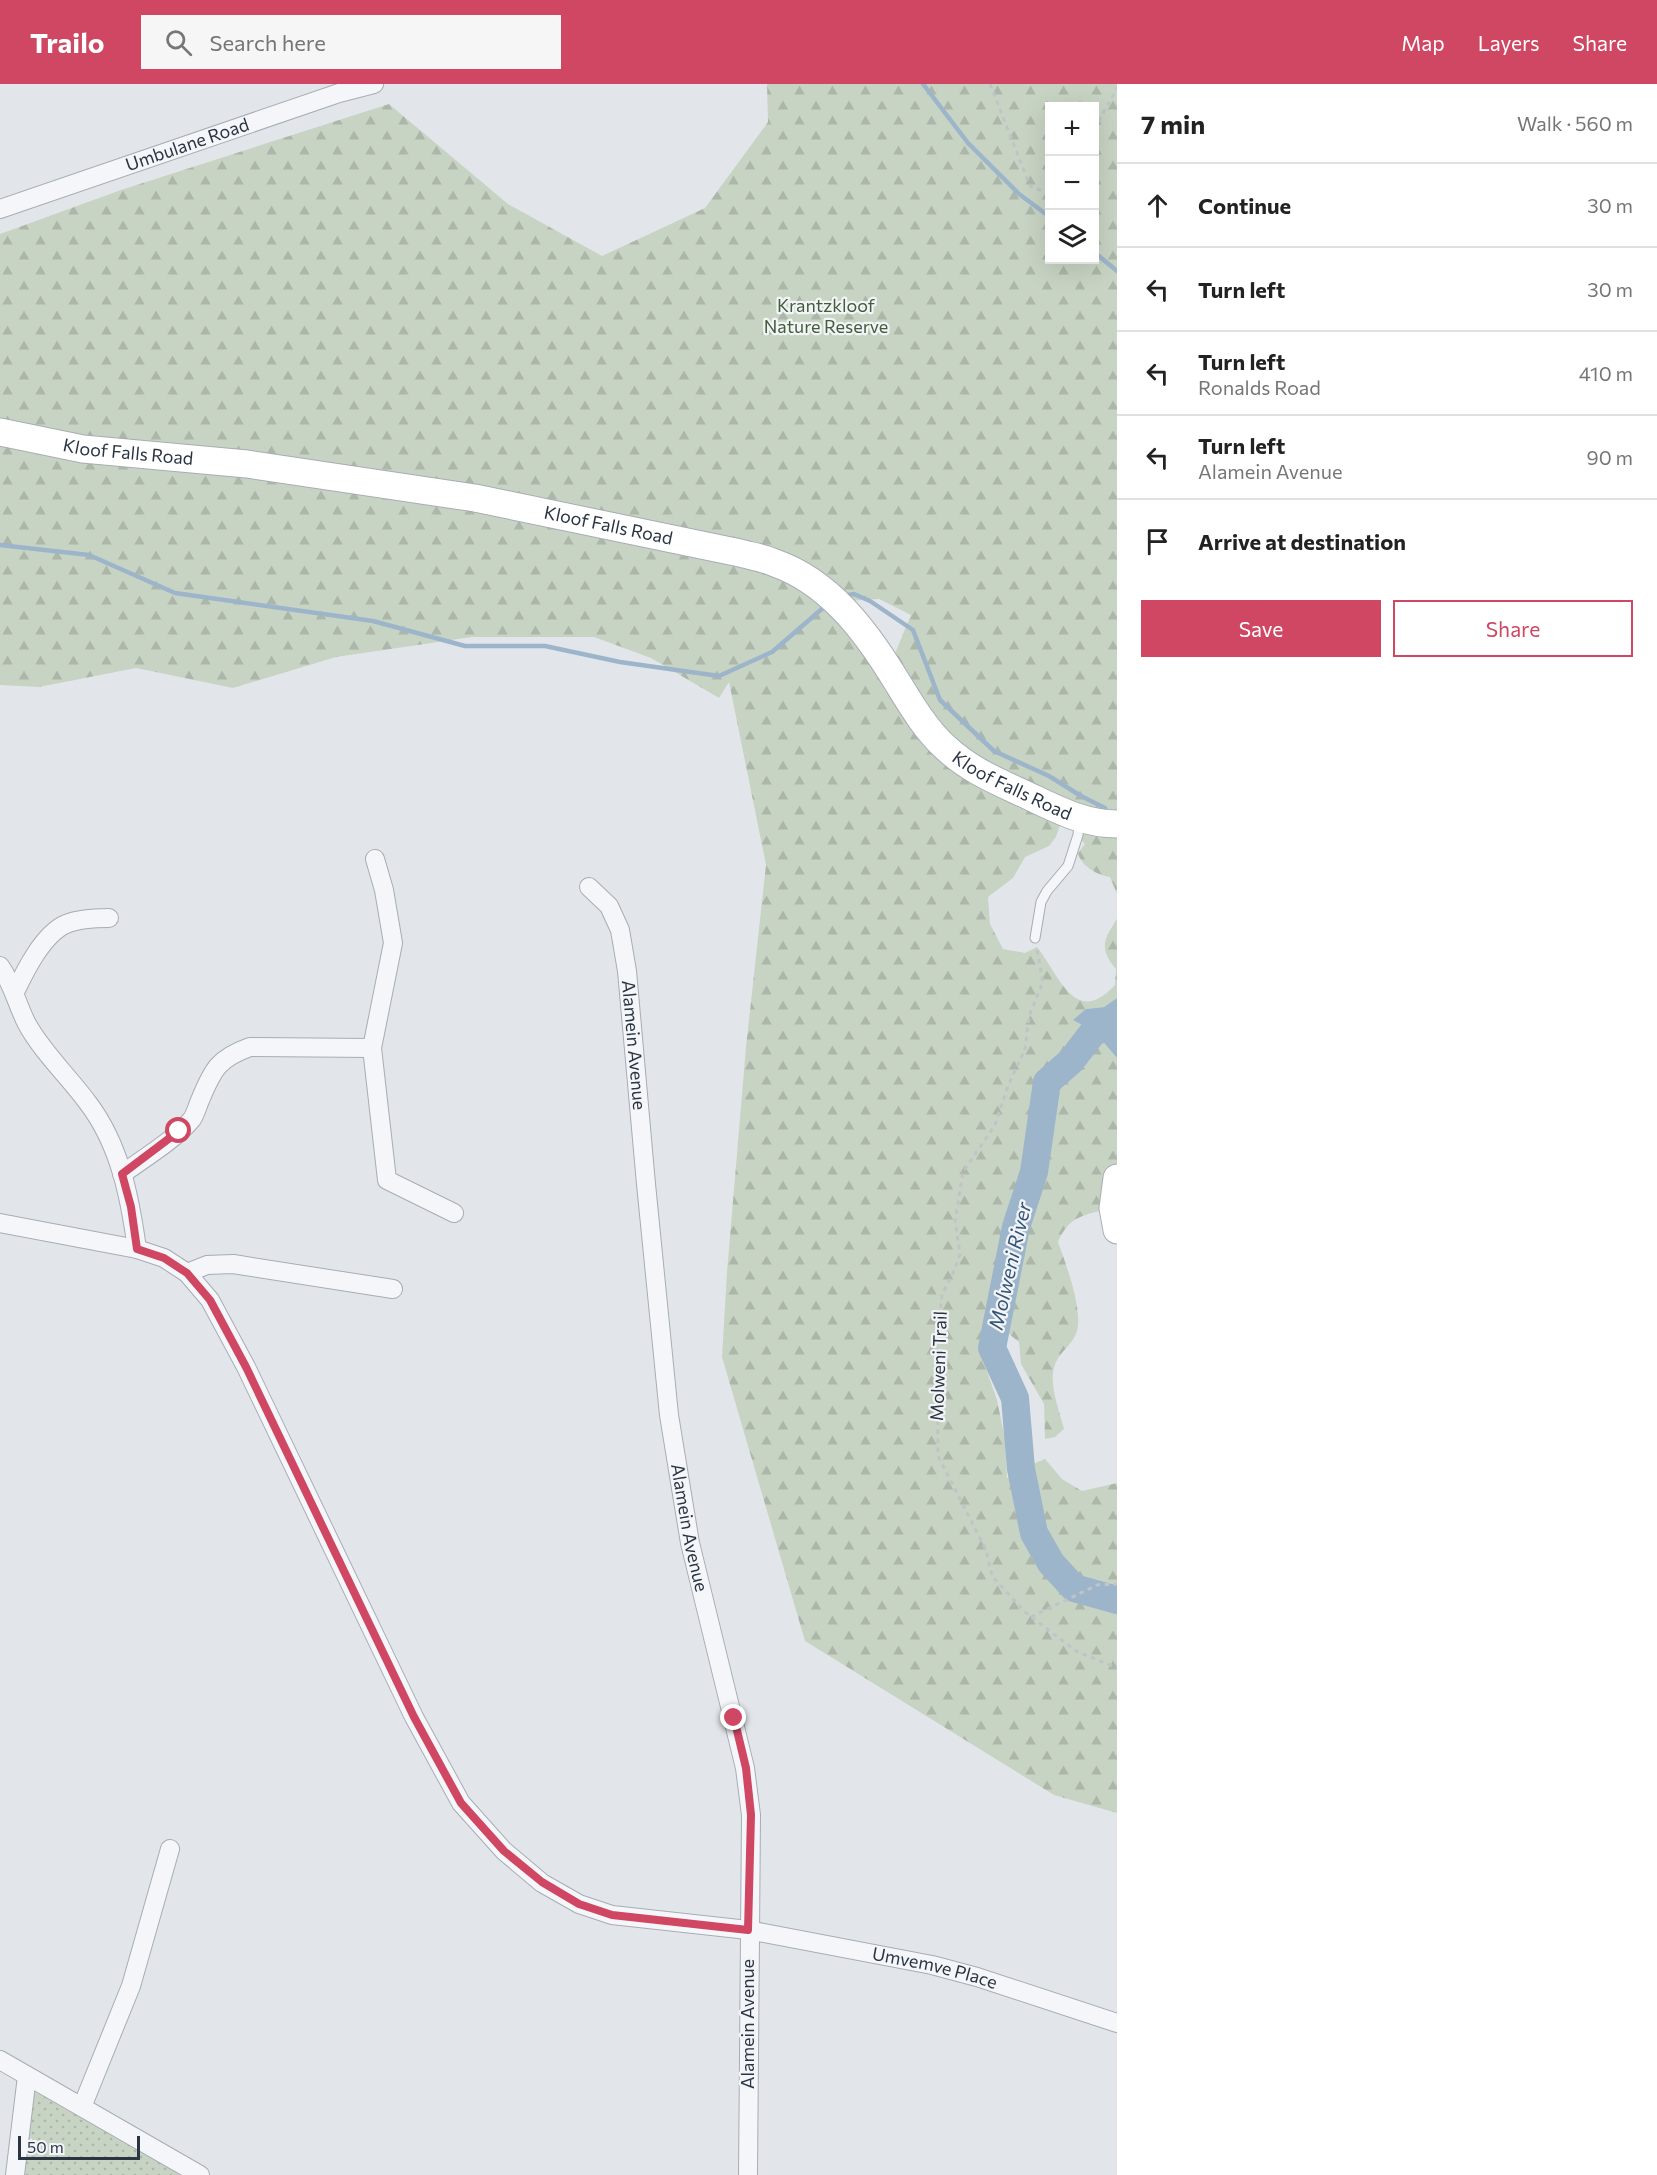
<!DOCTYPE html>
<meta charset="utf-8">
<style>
body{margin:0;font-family:Commissioner,sans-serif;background:#f6f6f6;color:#222}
.controls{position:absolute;right:18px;top:18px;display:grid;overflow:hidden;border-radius:0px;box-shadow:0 6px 24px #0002}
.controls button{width:54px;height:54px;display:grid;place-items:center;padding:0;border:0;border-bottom:2px solid #e0e0e0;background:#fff;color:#222;font:30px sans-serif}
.scale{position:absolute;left:18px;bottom:15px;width:122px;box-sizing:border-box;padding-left:6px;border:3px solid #2a3442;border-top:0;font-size:16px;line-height:21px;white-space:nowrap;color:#2a3442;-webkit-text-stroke:4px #f2f4f8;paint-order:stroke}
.stop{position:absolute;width:18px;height:18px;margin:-14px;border:4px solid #cf4763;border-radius:50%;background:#fff}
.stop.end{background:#cf4763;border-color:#fff;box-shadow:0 2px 6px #0008}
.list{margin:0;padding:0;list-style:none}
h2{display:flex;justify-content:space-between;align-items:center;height:78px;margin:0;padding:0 24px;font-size:26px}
h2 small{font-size:20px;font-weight:400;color:#767676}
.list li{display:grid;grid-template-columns:39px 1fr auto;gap:18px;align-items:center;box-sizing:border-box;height:84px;padding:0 24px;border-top:2px solid #e0e0e0}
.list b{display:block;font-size:22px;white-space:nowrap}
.list p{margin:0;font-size:20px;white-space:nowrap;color:#767676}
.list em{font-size:20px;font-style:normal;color:#767676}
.actions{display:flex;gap:12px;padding:18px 24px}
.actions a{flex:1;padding:14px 0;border:2px solid #cf4763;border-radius:0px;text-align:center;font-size:21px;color:#cf4763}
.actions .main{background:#cf4763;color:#fff}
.icon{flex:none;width:33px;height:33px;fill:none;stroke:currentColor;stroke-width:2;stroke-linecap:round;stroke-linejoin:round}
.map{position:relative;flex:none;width:1117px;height:2091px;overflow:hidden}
header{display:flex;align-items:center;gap:36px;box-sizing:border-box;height:84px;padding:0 30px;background:#cf4763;color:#fff}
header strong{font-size:28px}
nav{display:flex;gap:33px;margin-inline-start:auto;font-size:21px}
.search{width:420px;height:54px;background:#f6f6f6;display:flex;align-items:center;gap:15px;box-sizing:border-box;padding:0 21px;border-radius:0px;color:#767676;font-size:22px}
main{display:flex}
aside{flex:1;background:#fff}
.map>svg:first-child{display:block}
.grass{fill:url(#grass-dots)}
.forest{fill:url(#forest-firs);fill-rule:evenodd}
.water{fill:#9db5ca}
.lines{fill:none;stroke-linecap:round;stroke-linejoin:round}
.stream{stroke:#9db5ca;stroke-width:4.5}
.river{stroke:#9db5ca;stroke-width:28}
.service-casing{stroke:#a7adb4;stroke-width:11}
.minor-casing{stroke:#a7adb4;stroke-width:20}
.secondary-casing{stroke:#a7adb4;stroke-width:29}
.path{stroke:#c0c4c9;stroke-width:3;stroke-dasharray:4.5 4.5;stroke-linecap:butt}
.service{stroke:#f5f6f9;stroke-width:9}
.minor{stroke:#f5f6f9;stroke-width:18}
.secondary{stroke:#fff;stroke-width:27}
.route{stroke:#cf4763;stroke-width:8}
.labels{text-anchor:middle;stroke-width:4.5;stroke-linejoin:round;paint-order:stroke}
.street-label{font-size:18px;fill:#2a3442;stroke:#f2f4f8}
.park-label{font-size:18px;fill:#415e37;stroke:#f2f4f8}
.water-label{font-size:20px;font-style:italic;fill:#345577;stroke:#f2f4f8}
</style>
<header>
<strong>Trailo</strong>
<div class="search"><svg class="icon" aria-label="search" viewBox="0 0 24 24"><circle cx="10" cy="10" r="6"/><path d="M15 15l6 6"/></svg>Search here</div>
<nav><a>Map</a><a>Layers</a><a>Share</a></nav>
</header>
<main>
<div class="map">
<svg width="1117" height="2091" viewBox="0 0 1117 2091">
<defs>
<pattern id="grass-dots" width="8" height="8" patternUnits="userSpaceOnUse" patternTransform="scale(1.5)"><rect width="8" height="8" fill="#c8d4c3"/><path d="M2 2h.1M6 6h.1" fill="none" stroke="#acb7a9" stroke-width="1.8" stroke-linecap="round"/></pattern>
<pattern id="forest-firs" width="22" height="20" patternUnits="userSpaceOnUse" patternTransform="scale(1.5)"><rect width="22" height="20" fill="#c8d4c3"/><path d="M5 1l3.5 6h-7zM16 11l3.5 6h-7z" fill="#acb7a9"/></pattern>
</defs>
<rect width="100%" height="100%" fill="#e2e6ea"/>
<path class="grass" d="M27,2002L183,2091H11Z"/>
<path class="forest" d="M767,0H1117V810L1110,793C1097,791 1081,782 1078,769L1085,760L1068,742L1061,738L1056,753L1049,762L1025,773L1013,794L988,813L990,840L1003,865L1025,869L1037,863C1060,892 1075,944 1115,901L1116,885C1099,865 1103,856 1117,835V914L1104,923L1086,925L1094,947L1117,974V1094L1113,1124C1086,1131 1070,1130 1058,1158C1066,1180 1083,1226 1077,1247C1074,1259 1061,1267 1056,1278C1047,1297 1059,1325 1064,1345L1055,1353L1045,1355L1044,1320L1021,1280L1019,1258L1003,1245L990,1250L978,1262L997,1316L1005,1355L1007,1394L1021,1385L1045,1375L1062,1395L1082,1407L1117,1399V1729L1054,1711L805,1557L722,1273L727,1188L746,963L766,781L729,598L719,614L651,574L594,553H472L336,573L233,604L136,584L39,603L0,601V150L121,106L389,20L508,120L602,172L705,124L768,38ZM1050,22H1094V176H1050ZM879,515L911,531L891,579L848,517Z"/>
<path class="water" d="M1117,914V974L1094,947L1073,936L1086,925L1104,923Z"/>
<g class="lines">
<path class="stream" d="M923,0L968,59L1019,110L1050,133
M1094,168L1117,187
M0,461L89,471L175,509L373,537L465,562H545L620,578L719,592L772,568L823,524
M843,512L854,510L870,517L913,546L940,616L994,667L1049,692L1081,712L1105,724L1107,729"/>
<path class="river" d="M1117,942L1094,947L1071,977L1047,998L1034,1088L1016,1143L992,1264L1015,1314L1021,1385L1034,1449L1051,1479L1074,1504L1117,1516"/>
<g class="service-casing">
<path id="service" d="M1035,854L1041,818L1047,807L1068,782L1078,751L1079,737"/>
</g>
<g class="minor-casing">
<g id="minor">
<path id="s1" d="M0,125L339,9L374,0"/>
<path d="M375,775L384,806L393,859L372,964L387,1096L454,1129"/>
<path id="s2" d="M589,803L609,822L620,846L627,887L646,1100L669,1331L690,1459L745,1684L751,1731L748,2091"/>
<path d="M0,882C13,900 17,921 27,940C43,969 69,993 88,1019C120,1061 130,1114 137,1165"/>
<path d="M15,908C25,887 43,850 66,840C78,835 95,834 109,834"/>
<path d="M122,1090C143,1075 177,1054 192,1035C196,1029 198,1020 201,1014C213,985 219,974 250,963L372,964"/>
<path id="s3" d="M0,1139L137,1165L164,1174L187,1189L210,1216L246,1283L414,1633L461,1719L504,1767L542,1799L579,1820L612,1831L748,1846L932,1881L977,1893L1117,1939"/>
<path d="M187,1189L207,1181L233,1180L393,1205"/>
<path d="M0,1976L200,2091"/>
<path d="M82,2023L131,1902L170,1765"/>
<path d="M15,2091L27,1992"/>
</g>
</g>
<g class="secondary-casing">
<g id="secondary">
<path id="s4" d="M0,348L83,365L247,380L475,414L740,469C751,472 764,474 775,479C829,498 865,546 894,593C909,617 924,644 945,663C971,688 1004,700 1035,715C1062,728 1087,740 1117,740"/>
<path d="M1117,1094L1113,1124L1117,1146"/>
</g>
</g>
<path class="path" d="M990,0L1030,102L1050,110
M1094,45L1117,5
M1037,866L1043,898L1029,932L1025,965L1008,1002L995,1041L963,1088L955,1137L960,1170L952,1192L942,1210L937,1263L938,1372L986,1466L992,1492L1025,1528L1076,1567L1117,1584
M1031,1533L1097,1501L1117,1500"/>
<use href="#service" class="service"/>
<use href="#minor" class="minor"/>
<use href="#secondary" class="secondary"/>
</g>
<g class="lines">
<path class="route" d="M179,1047L122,1090L131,1123L137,1165L164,1174L187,1189L210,1216L246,1283L414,1633L461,1719L504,1767L542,1798L579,1820L612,1831L748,1846L751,1731L746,1684L734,1634"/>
</g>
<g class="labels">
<g class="street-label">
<text dy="6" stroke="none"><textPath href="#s1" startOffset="198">Umbulane Road</textPath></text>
<text dy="6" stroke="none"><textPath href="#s4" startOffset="130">Kloof Falls Road</textPath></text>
<text dy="6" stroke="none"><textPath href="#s4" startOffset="616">Kloof Falls Road</textPath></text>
<text dy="6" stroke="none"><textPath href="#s4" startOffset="1120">Kloof Falls Road</textPath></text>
<text dy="6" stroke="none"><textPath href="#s2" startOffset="170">Alamein Avenue</textPath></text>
<text transform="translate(939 1282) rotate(-88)" y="6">Molweni Trail</text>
<text dy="6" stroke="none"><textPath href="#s2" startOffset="656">Alamein Avenue</textPath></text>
<text dy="6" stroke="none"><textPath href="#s3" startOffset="1312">Umvemve Place</textPath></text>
<text transform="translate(748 1940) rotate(-90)" y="6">Alamein Avenue</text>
</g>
<g class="park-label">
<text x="826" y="228">Krantzkloof<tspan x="826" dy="21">Nature Reserve</tspan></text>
</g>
<g class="water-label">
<text transform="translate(1010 1182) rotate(-77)" y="7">Molweni River</text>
</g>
</g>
</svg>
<div class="controls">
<button>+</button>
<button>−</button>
<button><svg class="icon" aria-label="layers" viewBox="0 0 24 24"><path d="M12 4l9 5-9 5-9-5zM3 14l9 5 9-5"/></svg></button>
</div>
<div class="scale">50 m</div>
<div class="stop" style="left:179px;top:1047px"></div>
<div class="stop end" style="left:734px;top:1634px"></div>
</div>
<aside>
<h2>7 min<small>Walk · 560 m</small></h2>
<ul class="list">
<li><svg class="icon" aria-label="ahead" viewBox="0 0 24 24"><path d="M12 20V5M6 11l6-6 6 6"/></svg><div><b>Continue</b></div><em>30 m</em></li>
<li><svg class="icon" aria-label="left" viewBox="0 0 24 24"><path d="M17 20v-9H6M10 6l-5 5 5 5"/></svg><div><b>Turn left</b></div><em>30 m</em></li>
<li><svg class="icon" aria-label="left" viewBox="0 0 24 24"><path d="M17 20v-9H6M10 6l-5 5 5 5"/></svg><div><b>Turn left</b><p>Ronalds Road</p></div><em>410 m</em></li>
<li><svg class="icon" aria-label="left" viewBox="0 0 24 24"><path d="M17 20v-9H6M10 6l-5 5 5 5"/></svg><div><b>Turn left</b><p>Alamein Avenue</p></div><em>90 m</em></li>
<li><svg class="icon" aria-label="arrive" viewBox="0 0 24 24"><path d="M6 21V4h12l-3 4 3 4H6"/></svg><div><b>Arrive at destination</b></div></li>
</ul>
<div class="actions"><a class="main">Save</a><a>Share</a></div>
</aside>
</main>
